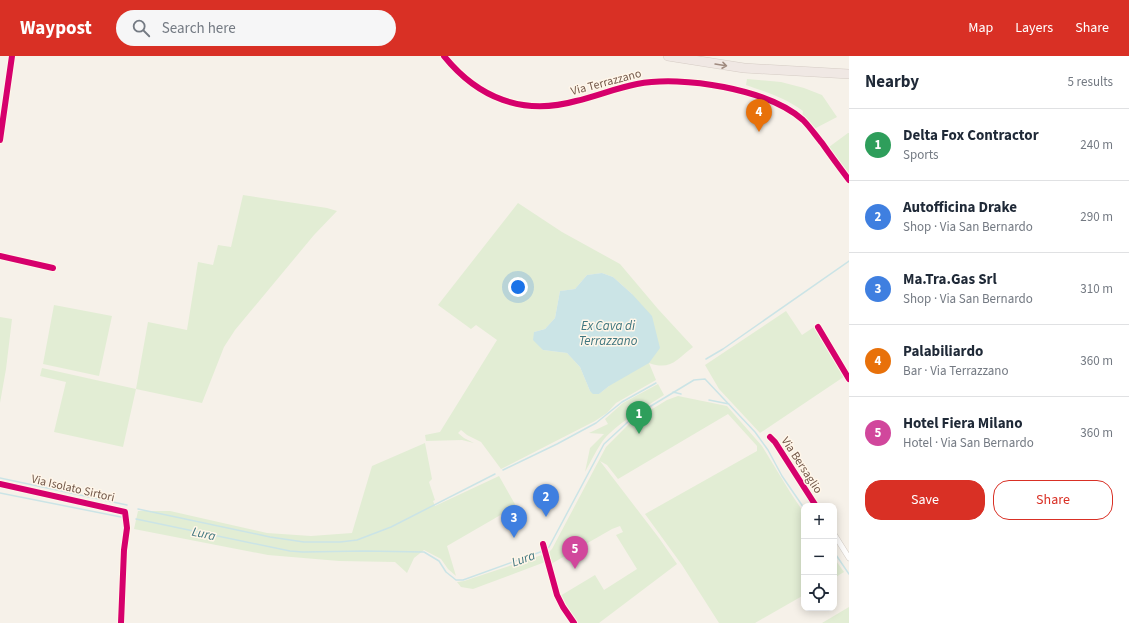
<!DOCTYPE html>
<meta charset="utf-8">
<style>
body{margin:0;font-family:"Source Sans 3",sans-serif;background:#f6f6f7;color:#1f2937}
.controls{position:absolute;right:12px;bottom:12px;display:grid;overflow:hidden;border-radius:8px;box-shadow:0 2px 10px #0003}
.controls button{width:36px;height:36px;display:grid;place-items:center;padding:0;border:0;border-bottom:1px solid #e0e1e3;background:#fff;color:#1f2937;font:20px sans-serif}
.you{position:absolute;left:518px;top:231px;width:14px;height:14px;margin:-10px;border:3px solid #fff;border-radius:50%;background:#1a73e8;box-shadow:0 0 0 6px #1a73e833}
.badge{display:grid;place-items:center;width:26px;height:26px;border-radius:50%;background:#d93025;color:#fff;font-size:13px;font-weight:700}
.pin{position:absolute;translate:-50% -33px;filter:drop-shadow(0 1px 2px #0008)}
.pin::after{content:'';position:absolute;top:21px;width:14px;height:12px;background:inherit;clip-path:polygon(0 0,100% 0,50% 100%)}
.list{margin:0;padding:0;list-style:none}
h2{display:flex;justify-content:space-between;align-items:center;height:52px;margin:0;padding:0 16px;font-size:17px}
h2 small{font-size:13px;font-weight:400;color:#747a83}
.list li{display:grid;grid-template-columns:26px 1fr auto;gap:12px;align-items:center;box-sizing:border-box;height:72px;padding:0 16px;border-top:1px solid #e0e1e3}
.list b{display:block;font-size:15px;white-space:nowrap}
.list p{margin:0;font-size:13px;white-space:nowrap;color:#747a83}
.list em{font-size:13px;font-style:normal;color:#747a83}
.actions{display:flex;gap:8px;padding:12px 16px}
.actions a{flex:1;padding:9px 0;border:1px solid #d93025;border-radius:16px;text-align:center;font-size:14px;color:#d93025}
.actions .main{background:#d93025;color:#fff}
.icon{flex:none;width:22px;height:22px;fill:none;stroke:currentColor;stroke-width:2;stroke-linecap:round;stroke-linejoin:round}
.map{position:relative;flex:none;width:849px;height:567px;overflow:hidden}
header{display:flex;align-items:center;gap:24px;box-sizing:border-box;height:56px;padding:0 20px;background:#d93025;color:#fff}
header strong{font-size:19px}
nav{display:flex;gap:22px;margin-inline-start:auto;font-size:14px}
.search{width:280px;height:36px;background:#f6f6f7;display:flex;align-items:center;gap:10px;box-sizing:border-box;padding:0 14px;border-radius:22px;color:#747a83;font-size:15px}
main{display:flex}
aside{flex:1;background:#fff}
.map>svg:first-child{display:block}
.green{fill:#e2edd4;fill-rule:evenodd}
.water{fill:#cbe4e6}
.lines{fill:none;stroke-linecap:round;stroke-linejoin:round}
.stream{stroke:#cbe4e6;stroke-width:1.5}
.street-casing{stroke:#d4cdc6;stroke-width:6}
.highway-casing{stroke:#d5ccc5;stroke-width:10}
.street{stroke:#fefdfc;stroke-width:5}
.highway{stroke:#f0e8e4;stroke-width:9}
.cycleway-casing{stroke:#fff6e9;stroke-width:8}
.cycleway{stroke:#d6006c;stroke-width:6}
.oneway{stroke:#9f8a7f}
.labels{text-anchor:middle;stroke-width:3;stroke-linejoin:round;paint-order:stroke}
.street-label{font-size:12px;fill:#735849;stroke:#fff6e9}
.water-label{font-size:13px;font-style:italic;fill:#40767f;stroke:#fff6e9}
</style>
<header>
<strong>Waypost</strong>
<div class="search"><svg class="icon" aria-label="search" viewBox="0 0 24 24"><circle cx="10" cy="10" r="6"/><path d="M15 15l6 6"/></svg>Search here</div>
<nav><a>Map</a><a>Layers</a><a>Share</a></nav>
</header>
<main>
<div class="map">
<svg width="849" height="567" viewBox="0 0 849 567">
<rect width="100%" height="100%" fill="#f6f1e9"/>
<path class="green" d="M747,23L781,26L804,32L822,39L837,61L814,73L802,61L803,55C785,42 766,36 746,29Z
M848,77H849V119L836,104L829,91Z
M243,139L327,152L337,155L314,179L235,274L224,291L202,347L136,333L123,391L54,376L66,326L40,320L42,312L136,333L148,266L187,274L198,206L213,209L218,189L231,191Z
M518,147L562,176L620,208L658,253L693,291C677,303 671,315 649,307L656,324L616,347L607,357L595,365L501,413L481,386L467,379L461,374L458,377L464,382L474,387L462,384L426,385L425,379L440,376L497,284L476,269L471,273L438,249ZM602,217L613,221L632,238L609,330L599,338L590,335L580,311L567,297L543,294L534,276L545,273L555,262L560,235L575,233L587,219Z
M54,249L112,260L99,320L43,308Z
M786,255L802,279L814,271L845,320L760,377L719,333L705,309Z
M0,261L12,263L6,313L0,347Z
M658,328L664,339C646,351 614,369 602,386C595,396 590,407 585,416L590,392L604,378L589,377L608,368L605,363L623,347Z
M678,340L727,350L762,390L790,436L804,457V539L755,567H719L682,509L645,458L757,395V390L728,358L618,423L607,409L600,405L659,482L677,508L599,567H578L561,544L560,540L595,519L604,534L637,513L616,479L623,476L620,470L612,473L551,508L548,497L552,493L606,391L631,366L667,344Z
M425,387L432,423L429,426L435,444L433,445L435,450L499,420L516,450L447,490L456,520L448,513L441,503L424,494L414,502L407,517L395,506L339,505L268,499L134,473L138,455H170L267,477L311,480L352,477L372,410Z
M542,499L545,506L473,533L461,531L457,526L464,525Z
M834,502L844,516L834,522Z
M849,551V567H822Z"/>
<path class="water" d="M602,217L613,221L632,238L652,260L660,292L649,307L609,330L599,338H593L590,335L580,311L567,297L543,294L533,284L534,276L545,273L555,262L560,235L575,233L587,219Z"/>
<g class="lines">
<path class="stream" d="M706,303L723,293L849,205
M673,336L681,338
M709,344L729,348
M503,414L557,388L596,367L622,346L656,327
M0,422L127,449
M0,437L121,461
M138,453L270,481L304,486H340L357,484L391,471L495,418
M136,463L290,495L303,496L364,495L424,496L439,505L446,516L456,524H463L543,495
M546,493L549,491L604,388L630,364L646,353L694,324L705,323L755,376L768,394L782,420L804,452
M834,496L849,518"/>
<g class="street-casing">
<path id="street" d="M444,0C478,42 523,60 576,45C597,40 616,32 637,28C682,19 768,33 803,64C810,71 816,80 822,87C831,100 840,112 849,124
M0,84L12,0
M0,200L53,212
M818,271L849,323
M770,381L775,386L816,450
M0,428L125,456L127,472L124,494L121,567
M834,478L849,502
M543,488L557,539L563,551L574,567"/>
</g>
<g class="highway-casing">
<path id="highway" d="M668,0L744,12L849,18"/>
</g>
<use href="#street" class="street"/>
<use href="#highway" class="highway"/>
<g class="cycleway-casing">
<path id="cycleway" d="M444,0C478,42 523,60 576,45C597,40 616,32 637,28C682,19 768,33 803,64C810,71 816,80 822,87C831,100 840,112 849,124
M0,84L12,0
M0,200L53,212
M818,271L849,323
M770,381L775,386L816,450
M0,428L125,456L127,472L124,494L121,567
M543,488L557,539L563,551L574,567"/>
</g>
<use href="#cycleway" class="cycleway"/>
</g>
<defs><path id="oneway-shaft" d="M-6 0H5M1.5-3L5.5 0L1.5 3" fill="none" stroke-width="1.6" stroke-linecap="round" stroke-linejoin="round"/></defs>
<use class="oneway" href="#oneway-shaft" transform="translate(721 9) rotate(9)"/>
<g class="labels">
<g class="street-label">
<text transform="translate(606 26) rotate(-15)" y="4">Via Terrazzano</text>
<text transform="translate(802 409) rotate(57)" y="4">Via Bersaglio</text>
<text transform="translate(73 432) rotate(13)" y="4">Via Isolato Sirtori</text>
</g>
<g class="water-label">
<text x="608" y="274">Ex Cava di<tspan x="608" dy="15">Terrazzano</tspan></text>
<text transform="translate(204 477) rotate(12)" y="5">Lura</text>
<text transform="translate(523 502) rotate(-20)" y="5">Lura</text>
</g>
</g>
</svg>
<div class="controls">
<button>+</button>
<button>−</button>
<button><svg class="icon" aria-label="locate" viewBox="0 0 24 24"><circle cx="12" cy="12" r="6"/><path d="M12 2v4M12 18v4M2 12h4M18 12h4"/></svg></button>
</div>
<div class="you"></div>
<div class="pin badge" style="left:639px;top:378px;background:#2e9e5b">1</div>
<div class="pin badge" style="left:546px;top:461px;background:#3f7fe0">2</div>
<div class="pin badge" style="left:514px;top:482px;background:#3f7fe0">3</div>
<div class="pin badge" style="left:759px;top:76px;background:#e8710a">4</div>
<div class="pin badge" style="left:575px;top:513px;background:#d1479c">5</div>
</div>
<aside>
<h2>Nearby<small>5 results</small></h2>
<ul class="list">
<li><span class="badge" style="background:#2e9e5b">1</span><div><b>Delta Fox Contractor</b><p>Sports</p></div><em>240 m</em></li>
<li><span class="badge" style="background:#3f7fe0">2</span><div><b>Autofficina Drake</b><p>Shop · Via San Bernardo</p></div><em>290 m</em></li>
<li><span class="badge" style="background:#3f7fe0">3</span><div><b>Ma.Tra.Gas Srl</b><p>Shop · Via San Bernardo</p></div><em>310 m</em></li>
<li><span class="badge" style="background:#e8710a">4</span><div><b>Palabiliardo</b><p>Bar · Via Terrazzano</p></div><em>360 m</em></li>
<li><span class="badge" style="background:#d1479c">5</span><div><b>Hotel Fiera Milano</b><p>Hotel · Via San Bernardo</p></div><em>360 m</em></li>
</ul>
<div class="actions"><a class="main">Save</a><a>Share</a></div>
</aside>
</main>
